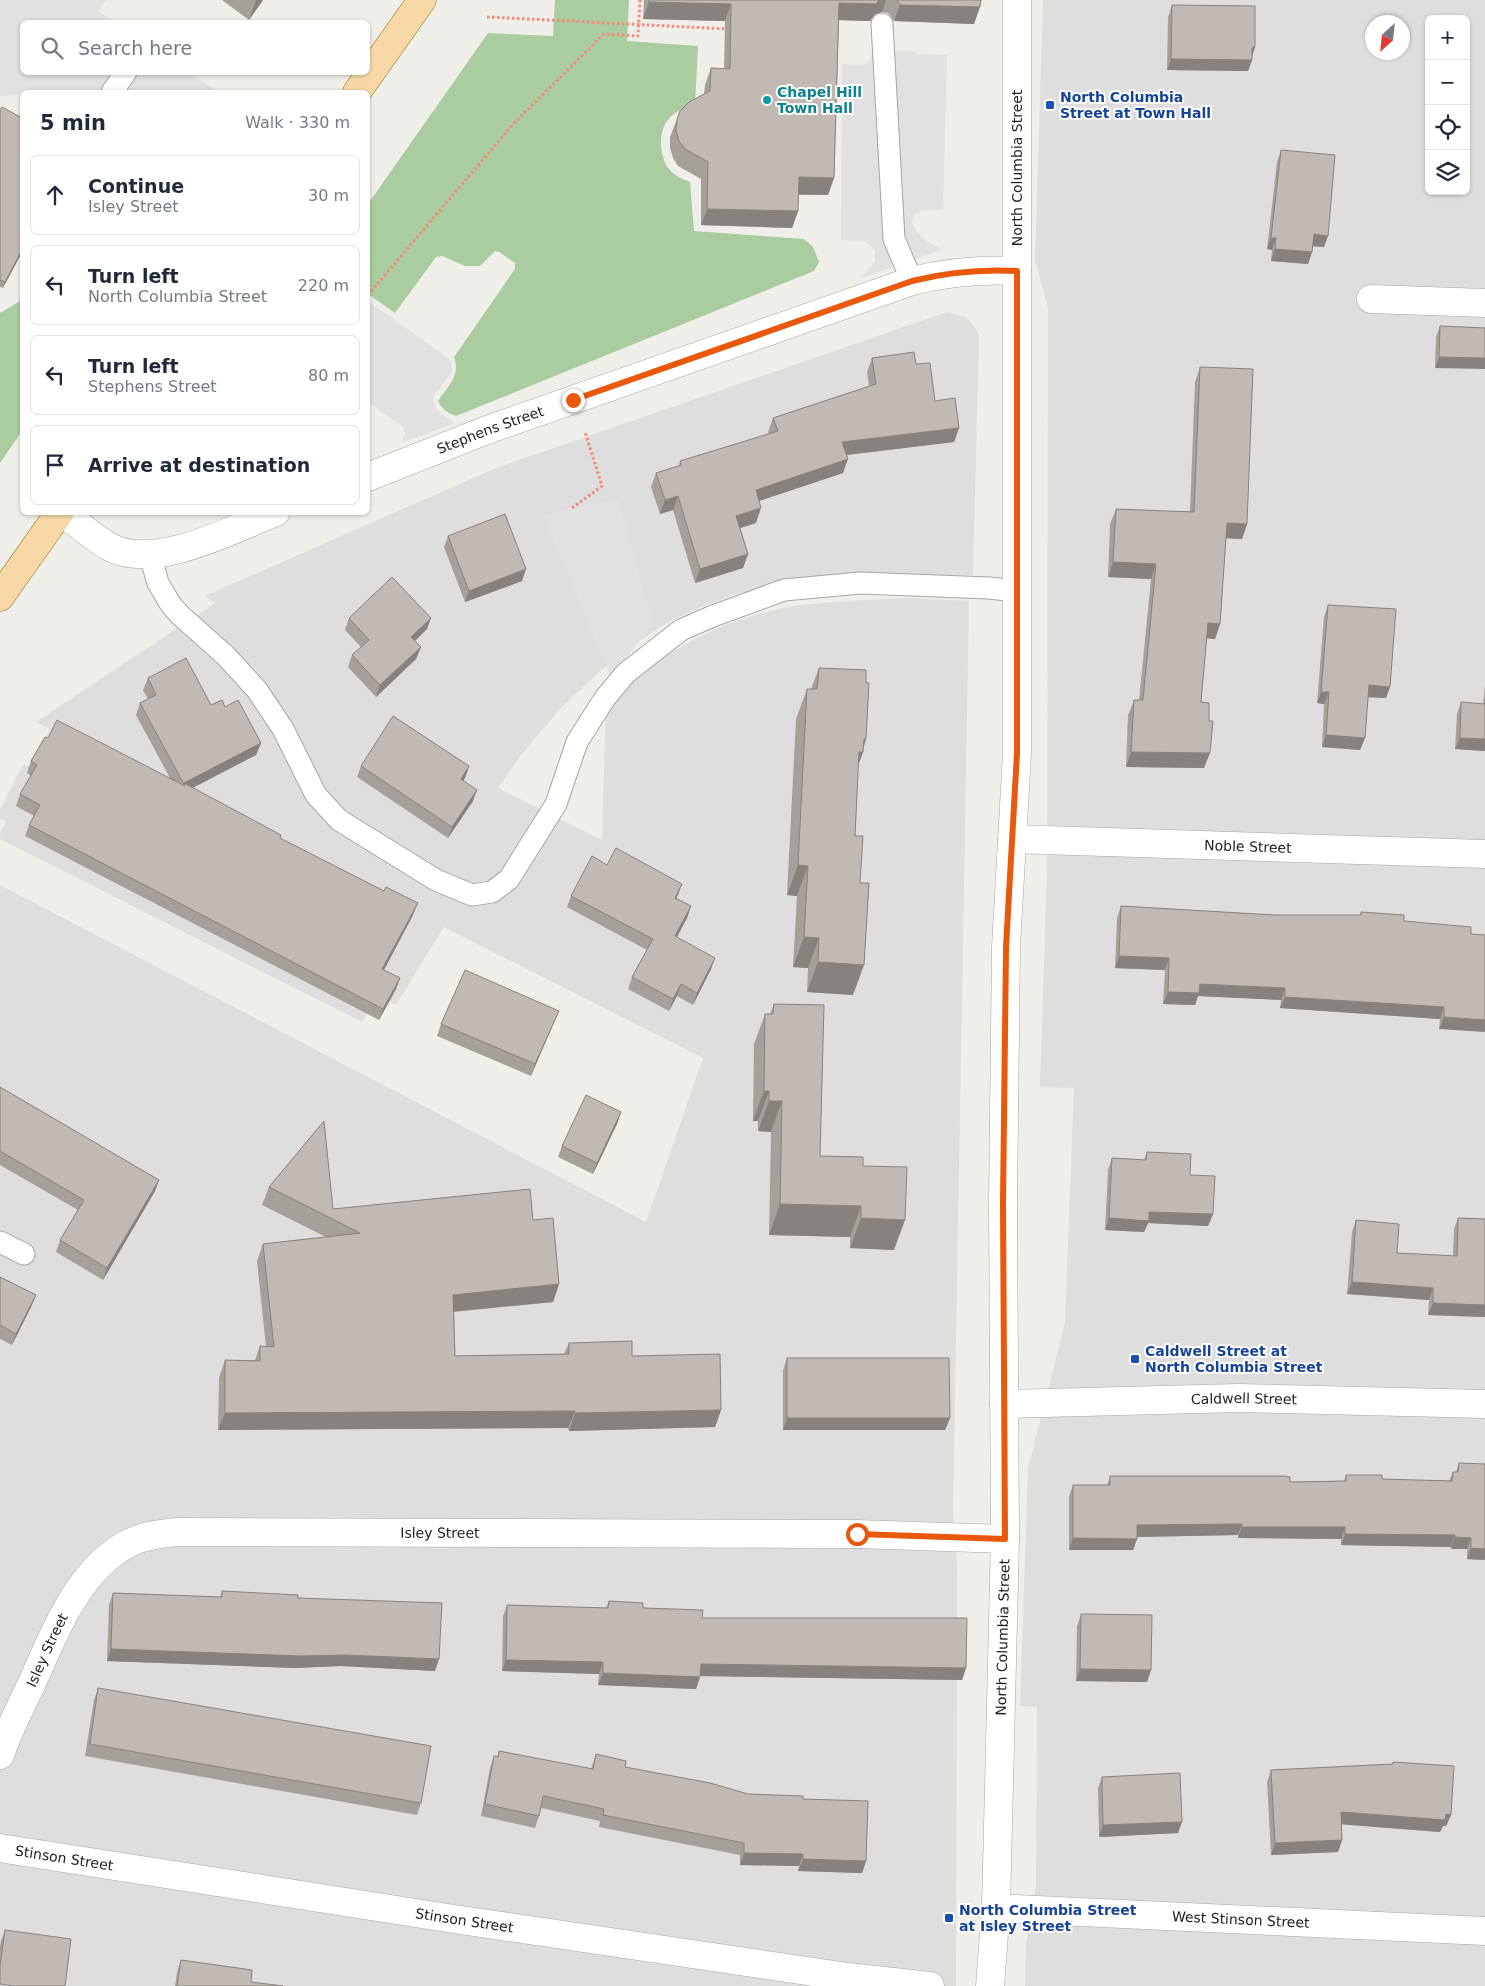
<!DOCTYPE html>
<meta charset="utf-8">
<style>
body{margin:0;font-family:"DejaVu Sans",sans-serif;background:#f6f6f7;color:#1f2937}
.controls{position:absolute;right:15px;top:15px;display:grid;overflow:hidden;border-radius:8px;box-shadow:0 1px 4px #0004}
.controls button{width:45px;height:45px;display:grid;place-items:center;padding:0;border:0;border-bottom:1px solid #e0e1e3;background:#fff;color:#1f2937;font:25px sans-serif}
.compass{position:absolute;left:1365px;top:15px;width:45px;height:45px;border-radius:50%;background:#fff;box-shadow:0 1px 4px #0004;rotate:207deg}
.stop{position:absolute;width:15px;height:15px;margin:-11px;border:4px solid #ea580c;border-radius:50%;background:#fff}
.stop.end{background:#ea580c;border-color:#fff;box-shadow:0 1px 5px #0008}
.list{margin:0;padding:0;list-style:none}
h2{display:flex;justify-content:space-between;align-items:center;height:65px;margin:0;padding:0 20px;font-size:21px}
h2 small{font-size:16px;font-weight:400;color:#747a83}
.list li{display:grid;grid-template-columns:32px 1fr auto;gap:15px;align-items:center;box-sizing:border-box;height:80px;margin:0 10px 10px;padding:0 10px;border:1px solid #e0e1e3;border-radius:8px}
.list b{display:block;font-size:19px;white-space:nowrap}
.list p{margin:0;font-size:16px;white-space:nowrap;color:#747a83}
.list em{font-size:16px;font-style:normal;color:#747a83}
.icon{flex:none;width:28px;height:28px;fill:none;stroke:currentColor;stroke-width:2;stroke-linecap:round;stroke-linejoin:round}
.map{position:relative;flex:none;width:1485px;height:1986px;overflow:hidden}
.search{position:absolute;background:#fff;box-shadow:0 1px 4px #0004;left:20px;top:20px;width:350px;height:55px;display:flex;align-items:center;gap:12px;box-sizing:border-box;padding:0 18px;border-radius:8px;color:#747a83;font-size:19px}
.panel{position:absolute;background:#fff;box-shadow:0 1px 4px #0004;left:20px;top:90px;width:350px;height:425px;border-radius:8px}
.map>svg:first-child{display:block}
.residential{fill:#dfdede;fill-rule:evenodd}
.forest{fill:#aacd9f}
.parking{fill:#e1e1e1}
.lines{fill:none;stroke-linecap:round;stroke-linejoin:round}
.lane-casing{stroke:#a5a5a5;stroke-width:23}
.street-casing{stroke:#a5a5a5;stroke-width:29}
.primary-casing{stroke:#956e08;stroke-width:29}
.path{stroke:#f28a77;stroke-width:3;stroke-dasharray:2.5 2.5;stroke-linecap:butt}
.lane{stroke:#fff;stroke-width:21}
.street{stroke:#fff;stroke-width:28}
.primary{stroke:#f7d8a6;stroke-width:28}
.wall{fill:#a6a09b}
.shaded-wall{fill:#87827e}
.building{fill:#c1bab4;stroke:#87827e}
.route{stroke:#ea580c;stroke-width:6}
.culture-dot{fill:#0f9aa8;stroke:#fff;stroke-width:2}
.transit-dot{fill:#1a4fb4;stroke:#fff;stroke-width:2}
.labels{text-anchor:middle;stroke-width:4;stroke-linejoin:round;paint-order:stroke}
.culture-label{font-size:14px;font-weight:bold;fill:#0d838f;stroke:#fff;text-anchor:start}
.transit-label{font-size:14px;font-weight:bold;fill:#164399;stroke:#fff;text-anchor:start}
.street-label{font-size:14px;fill:#212121;stroke:#fff}
</style>
<div class="map">
<svg width="1485" height="1986" viewBox="0 0 1485 1986">
<rect width="100%" height="100%" fill="#f0eee8"/>
<path class="residential" d="M1043,0H1485V1986H1025L1026,1943L1036,1886L1037,1707L1020,1706L1028,1469L1065,1322L1074,1088L1040,1087L1047,871L1048,307L1035,261ZM1429,19H1466V191H1429ZM1372,22H1402V52H1372Z
M947,312L966,317L977,330L979,336L973,575L912,574L852,576L796,582L739,593L703,606L670,621L633,645L602,669L560,709L522,754L498,788L602,840L606,701L663,657L693,640L725,625L762,613L793,606L832,602L903,598L969,601L953,1510L957,1564L956,1986H0V885L646,1222L703,1058L444,927L396,1005L378,994L362,1022L0,839V833L6,821L0,819V810L23,764L30,766L50,729L36,722L215,603L205,596L496,468Z"/>
<path class="forest" d="M555,0H629L627,41L698,46L695,106C670,109 657,127 662,153C664,159 665,166 670,170C675,176 683,179 690,182L694,231L804,239L813,247L819,262L814,271L456,416C447,413 442,409 438,401C448,386 461,376 454,357L515,269V263L499,252L495,251L480,266H465L442,256L436,257L395,313L368,294V204L488,33L553,36Z
M22,300V431L0,463V313Z"/>
<path class="parking" d="M0,0H106L98,11L115,22H22V72L189,73L219,92H22V95L0,96Z
M873,50L916,51V54L947,55L943,210L921,211L914,215L912,223L917,232L927,241L939,248L945,249L861,278L875,261V251L870,245L864,241L841,240L842,64L864,65L870,60Z
M368,301L447,357L452,363V372L433,397L435,408L444,416L455,423L401,443L405,434L403,427L368,402Z
M618,499L653,624L611,677L544,516L572,508Z"/>
<g class="lines">
<g class="lane-casing">
<path id="lane" d="M882,24L894,239L912,281
M112,92L126,72
M150,555L158,583L171,605L180,615L226,656L257,690L283,729L316,795L339,820L436,880L472,895L492,892L509,879L556,804L577,742L605,698L626,673L681,630L713,616L784,590L860,583L989,588L1017,591
M0,1242L24,1254"/>
</g>
<g class="street-casing">
<g id="street">
<path d="M1371,299L1485,303"/>
<path id="s1" d="M368,477L487,430L912,281C948,272 979,269 1017,271"/>
<path d="M62,512C78,524 95,539 112,548C156,570 233,529 276,512"/>
<path id="s2" d="M1012,839L1485,854"/>
<path id="s3" d="M1004,1404L1238,1398L1485,1404"/>
<path id="s4" d="M0,1755C8,1731 20,1708 31,1685C51,1641 72,1584 112,1554C134,1537 150,1535 176,1532L857,1534L1005,1539"/>
<path id="s5" d="M0,1848L454,1919L848,1977L930,1986"/>
<path id="s6" d="M996,1908L1485,1931"/>
<path id="s7" d="M990,1986L996,1908L1005,1539L1003,1204L1006,947L1017,753V0"/>
</g>
</g>
<g class="primary-casing">
<path id="primary" d="M357,92L422,0
M0,597L60,512"/>
</g>
<path class="path" d="M487,17L728,29
M368,295L515,122L604,34L638,36L640,0
M572,508L602,486L585,432"/>
<use href="#lane" class="lane"/>
<use href="#street" class="street"/>
<use href="#primary" class="primary"/>
</g>
<path class="wall" d="M222,0H263L249,20Z
M644,0H981L974,24L894,21L888,13L882,12L875,14L870,21L839,20L834,178L828,195H798V211L792,228L701,225V179L678,166L673,158L670,148V137L680,111L704,94L705,85L711,68L724,69L725,21L643,19Z
M1172,5L1255,47L1252,56V60L1248,71L1167,70L1168,17Z
M0,110L22,252L3,288L0,287Z
M1281,150L1324,247L1313,246L1312,252L1308,264L1271,261L1272,250L1267,249L1277,162Z
M1440,326L1485,328L1435,368L1436,337Z
M872,358L916,364L935,401L959,428L954,442L847,455L843,473L759,501L756,523L740,528L748,554L743,568L695,583L673,510L660,514L651,487L656,473L679,466L680,461L769,434L768,432L773,418L869,386L867,372Z
M1200,367L1247,524L1242,539L1226,538L1220,624L1215,639L1206,638L1201,702L1204,768L1126,767L1128,715L1134,700H1139L1151,579L1108,577L1110,524L1116,509L1190,512L1195,382Z
M448,536L522,581L465,602L444,547Z
M1328,605L1386,698L1368,697L1365,738L1360,750L1322,747L1324,704L1317,703L1324,617Z
M349,618L427,629L415,641L421,647L416,659L376,697L348,667L352,655L361,647L345,630Z
M819,668L866,683V739L864,747L863,752L858,766L855,836L860,883L853,995L807,992L808,968L793,967L797,896L787,895L796,719L807,689H811Z
M148,678L211,705L225,707L261,743L256,755L193,788L413,915L384,970L400,978L396,989L379,1020L25,836L29,825L34,816L16,806L20,794L31,776L27,773L31,761L48,738L170,778L136,715L140,703L148,699L143,690Z
M1485,685V751L1455,749L1457,714L1461,702L1483,704Z
M361,766H469L465,778L463,781L473,801L448,838L357,777Z
M607,865L678,895L676,898L691,906L687,918L677,937L711,969L693,1005L677,996L669,1011L628,989L632,977L647,950L567,907L571,896Z
M1121,906L1274,915H1360L1361,912L1471,934L1485,935L1439,1029L1440,1019L1280,1008L1281,1000L1198,996L1195,1005L1163,1004L1165,970L1115,968L1117,918Z
M774,1004L820,1156L863,1166L894,1250L850,1248V1237L769,1235L771,1132L758,1131V1121H753L754,1044L765,1014H770Z
M559,1011L554,1022L531,1076L437,1036L441,1024Z
M0,1087L159,1180L155,1191L103,1280L56,1252L60,1240L78,1210L0,1165Z
M621,1112L617,1124L593,1174L558,1157L562,1146Z
M1147,1152L1190,1175L1213,1214L1208,1226L1148,1223L1144,1232L1105,1230L1108,1170L1112,1158L1144,1160Z
M269,1187L333,1209L533,1220L559,1284L553,1302L454,1312L455,1356L564,1354L569,1343L632,1356L721,1410L715,1427L569,1431L568,1428L218,1430L219,1378L225,1360H255L260,1346L266,1347L257,1261L263,1244L326,1237L262,1205Z
M1458,1218L1485,1219V1317L1428,1315L1429,1300L1347,1294L1352,1232L1356,1220L1397,1253L1453,1256L1454,1229Z
M0,1277L36,1295L31,1307L12,1345L0,1339Z
M787,1358L950,1418L945,1430H783V1370Z
M1459,1463L1485,1464V1560L1467,1559V1549H1451V1547L1341,1545V1539L1238,1538V1535L1137,1537V1539L1133,1550H1069V1496L1073,1485H1107L1110,1476L1290,1482L1344,1481L1346,1475L1382,1479L1449,1481L1453,1472H1456Z
M222,1591L298,1598L435,1671L341,1666L295,1668L107,1661L109,1605L113,1593L220,1597Z
M609,1601L702,1618L966,1668L962,1680L700,1676L696,1689L598,1685L599,1674L502,1671L503,1616L507,1605L606,1608Z
M1081,1614L1151,1670L1147,1682L1076,1681L1077,1626Z
M98,1688L421,1803L417,1815L85,1756L94,1700Z
M499,1751L591,1769L596,1754L625,1767L748,1794L803,1799L866,1861L862,1873L798,1871L799,1866L740,1865V1855L599,1827L600,1821L541,1808L539,1816L535,1828L481,1816L490,1768L494,1756L497,1757Z
M1393,1762L1451,1815L1446,1826H1443L1440,1832L1342,1824V1840L1338,1852L1271,1855L1267,1782L1271,1770L1392,1764Z
M1102,1777L1178,1833L1099,1837L1098,1788Z
M5,1930L0,1986V1946L1,1941Z
M181,1960L251,1982L283,1986H175L177,1972Z"/>
<path class="shaded-wall" d="M256,0H263L249,20Z
M879,0H886L882,12L875,14L870,21L833,20L839,3Z
M649,2L731,4L725,21L643,19Z
M900,5L980,7L974,24L894,21Z
M1255,47L1251,59L1252,60L1248,71L1167,70L1171,59Z
M799,177L834,178L828,195L793,194Z
M707,209L798,211L792,228L701,225Z
M1314,234L1328,236L1324,247L1309,246Z
M1271,238H1276L1272,250L1267,249Z
M1275,249L1312,252L1308,264L1271,261Z
M22,250V252L3,288L5,282Z
M1439,357L1485,358V369L1435,368Z
M959,428L954,442L837,456L842,442Z
M848,459L843,473L750,504L756,490Z
M678,496L673,510L660,514L665,500Z
M761,508L756,523L731,531L736,516Z
M1227,523L1247,524L1242,539L1222,538Z
M748,554L743,568L695,583L700,569Z
M1113,562L1156,564L1151,579L1108,577Z
M526,569L522,581L465,602L469,591Z
M431,618L427,629L407,648L411,637Z
M1208,623L1220,624L1215,639L1202,638Z
M421,647L416,659L376,697L380,685Z
M1369,685L1390,687L1386,698L1364,697Z
M1321,692H1329L1324,704L1317,703Z
M1326,735L1365,738L1360,750L1322,747Z
M1460,738L1485,739V751L1455,749Z
M864,739H866L862,752H863L852,782H848Z
M261,743L256,755L182,793L185,786L184,783Z
M1131,752L1210,753L1204,768L1126,767Z
M469,766L465,778L457,791L461,779Z
M477,790L473,801L448,838L452,827Z
M798,865L808,866L797,896L787,895Z
M682,884L678,895L671,909L675,898Z
M418,903L413,915L378,981L382,969Z
M691,906L687,918L671,948L675,936Z
M804,937L819,938L808,968L793,967Z
M1119,956L1169,958L1165,970L1115,968Z
M715,958L711,969L693,1005L697,993Z
M818,962L864,965L853,995L807,992Z
M400,978L396,989L379,1020L383,1009Z
M681,984L677,996L669,1011L673,999Z
M1200,984L1285,988L1281,1000L1198,996L1195,1005L1163,1004L1168,992Z
M1285,997L1444,1007L1440,1019L1280,1008Z
M559,1011L554,1022L531,1076L535,1064Z
M1444,1017L1485,1020V1032L1439,1029Z
M764,1091H769L758,1121H753Z
M769,1101H782L771,1132L758,1131Z
M621,1112L617,1124L593,1174L597,1163Z
M159,1180L155,1191L103,1280L107,1268Z
M780,1204L861,1206L850,1237L769,1235Z
M1149,1212L1213,1214L1208,1226L1148,1223L1144,1232L1105,1230L1109,1218Z
M861,1218L905,1220L894,1250L850,1248Z
M1352,1282L1433,1288L1429,1300L1347,1294Z
M559,1284L553,1302L447,1312L453,1295Z
M36,1295L31,1307L12,1345L16,1334Z
M1433,1303L1485,1305V1317L1428,1315Z
M721,1410L715,1427L569,1431L575,1413Z
M575,1411L568,1428L218,1430L225,1413Z
M787,1418H950L945,1430H783Z
M1242,1524L1238,1535L1133,1537L1137,1525Z
M1242,1527H1345L1341,1539L1238,1538Z
M1345,1534L1455,1535L1451,1547L1341,1545Z
M1455,1537L1471,1538L1467,1549H1451Z
M1073,1538L1137,1539L1133,1550H1069Z
M1471,1548L1485,1549V1560L1467,1559Z
M111,1649L346,1655L439,1659L435,1671L341,1666L295,1668L107,1661Z
M506,1660L603,1662L599,1674L502,1671Z
M701,1664L966,1668L962,1680L696,1676Z
M1080,1669L1151,1670L1147,1682L1076,1681Z
M603,1673L700,1677L696,1689L598,1685Z
M1341,1812L1446,1814L1451,1815L1446,1826H1443L1440,1832L1337,1824Z
M1182,1822L1178,1833L1099,1837L1103,1825Z
M1342,1840L1338,1852L1271,1855L1275,1843Z
M744,1853L803,1854L799,1866L740,1865Z
M803,1859L866,1861L862,1873L798,1871Z"/>
<path class="building" d="M649,0H879L876,4L839,3L834,178L799,177L798,211L707,209L708,162L685,149L679,141L676,131L677,120L680,111L689,102L710,91L711,68L730,69L731,4L649,2Z
M897,0H981L980,7L900,5Z
M1172,5L1255,6V47L1252,48V60L1171,59Z
M2,107L22,118V250L5,282L0,280V110Z
M1281,150L1335,155L1328,236L1314,234L1312,252L1275,249L1276,238H1271Z
M1440,326L1485,328V358L1439,357Z
M914,352L916,364L930,363L935,401L955,398L959,428L842,442L848,459L756,490L761,508L736,516L748,554L700,569L678,496L665,500L656,473L681,465L680,461L778,431L773,418L876,384L872,358Z
M1200,367L1253,369L1247,524L1227,523L1220,624L1208,623L1201,702L1209,703V721H1213L1210,753L1131,752L1134,700H1143L1156,564L1113,562L1116,509L1194,512Z
M505,514L526,569L469,591L448,536Z
M392,577L431,618L411,637L421,647L380,685L352,655L369,640L349,618Z
M1328,605L1396,609L1390,687L1369,685L1365,738L1326,735L1329,692H1321Z
M186,658L211,705L222,700L225,707L238,700L261,743L184,783L281,835L280,838L384,891L386,887L418,903L382,969L400,978L383,1009L29,825L40,805L20,794L37,765L31,761L45,737L48,738L57,720L185,786L140,703L156,695L148,678Z
M819,668L866,670V683H869L866,739H864L863,752H859L855,836H863L860,883H869L864,965L818,962L819,938L804,937L808,866L798,865L807,689H817Z
M1461,702L1485,704V739L1460,738Z
M393,716L469,766L461,779L477,790L452,827L361,766Z
M616,848L682,884L675,898L691,906L675,936L715,958L697,993L681,984L673,999L632,977L653,939L571,896L592,856L607,865Z
M1121,906L1274,915H1361V912L1404,915V921L1471,927V934L1485,935V1020L1444,1017V1007L1285,997V988L1200,984L1199,993L1168,992L1169,958L1119,956Z
M465,970L559,1011L535,1064L441,1024Z
M774,1004L824,1005L820,1156L863,1157V1166L907,1167L905,1220L861,1218V1206L780,1204L782,1101H769V1091H764L765,1014H773Z
M0,1087L159,1180L107,1268L60,1240L84,1200L0,1151Z
M586,1095L621,1112L597,1163L562,1146Z
M324,1121L333,1209L530,1189L533,1220L553,1218L559,1284L453,1295L455,1356L569,1354V1343L632,1341V1356L720,1354L721,1410L575,1413V1411L225,1413V1360L260,1361V1346L274,1347L263,1244L360,1233L269,1187Z
M1147,1152L1191,1154L1190,1175L1215,1176L1213,1214L1149,1212V1221L1109,1218L1112,1158L1146,1160Z
M1458,1218L1485,1219V1305L1433,1303V1288L1352,1282L1356,1220L1399,1224L1397,1253L1457,1256Z
M0,1277L36,1295L16,1334L0,1325Z
M787,1358H949L950,1418H787Z
M1459,1463L1485,1464V1549L1471,1548V1538L1455,1537V1535L1345,1534V1527H1242V1524L1137,1525V1539L1073,1538V1485H1110V1476H1284L1290,1477V1482L1346,1481V1475H1382V1479L1452,1481L1453,1472H1458Z
M222,1591L298,1595V1598L442,1603L439,1659L346,1655L300,1656L111,1649L113,1593L222,1597Z
M609,1601L643,1603V1608L703,1610L702,1618H967L966,1668L701,1664L700,1677L603,1673V1662L506,1660L507,1605L608,1608Z
M1081,1614L1152,1615L1151,1670L1080,1669Z
M98,1688L431,1746L421,1803L90,1744Z
M499,1751L593,1769L596,1754L626,1761L625,1767L710,1783L748,1794L803,1796V1799L868,1801L866,1861L803,1859V1854L744,1853V1843L603,1815L604,1809L543,1796L539,1816L485,1804L494,1756L498,1757Z
M1393,1762L1454,1766L1451,1815L1446,1814L1445,1820L1341,1812L1342,1840L1275,1843L1271,1770L1393,1764Z
M1180,1773L1182,1822L1103,1825L1102,1777Z
M5,1930L71,1939L65,1986H13L0,1984V1966Z
M181,1960L252,1970L251,1982L283,1986H177Z"/>
<g class="lines">
<path class="route" d="M573,400L912,281C948,272 979,269 1017,271V753L1006,947L1003,1204L1005,1539L857,1534"/>
</g>
<circle class="culture-dot" cx="767" cy="100" r="5"/>
<g class="transit-dot">
<rect x="1045" y="100" width="10" height="10" rx="2.5"/>
<rect x="1130" y="1354" width="10" height="10" rx="2.5"/>
<rect x="944" y="1913" width="10" height="10" rx="2.5"/>
</g>
<g class="labels">
<g class="culture-label">
<text x="777" y="97">Chapel Hill<tspan x="777" dy="16">Town Hall</tspan></text>
</g>
<g class="transit-label">
<text x="1060" y="102">North Columbia<tspan x="1060" dy="16">Street at Town Hall</tspan></text>
<text x="1145" y="1356">Caldwell Street at<tspan x="1145" dy="16">North Columbia Street</tspan></text>
<text x="959" y="1915">North Columbia Street<tspan x="959" dy="16">at Isley Street</tspan></text>
</g>
<g class="street-label">
<text transform="translate(1017 168) rotate(-90)" y="5">North Columbia Street</text>
<text dy="5" stroke="none"><textPath href="#s1" startOffset="131">Stephens Street</textPath></text>
<text dy="5" stroke="none"><textPath href="#s2" startOffset="236">Noble Street</textPath></text>
<text dy="5" stroke="none"><textPath href="#s3" startOffset="240">Caldwell Street</textPath></text>
<text dy="5" stroke="none"><textPath href="#s4" startOffset="565">Isley Street</textPath></text>
<text dy="5" stroke="none"><textPath href="#s7" startOffset="349">North Columbia Street</textPath></text>
<text dy="5" stroke="none"><textPath href="#s4" startOffset="115">Isley Street</textPath></text>
<text dy="5" stroke="none"><textPath href="#s5" startOffset="65">Stinson Street</textPath></text>
<text dy="5" stroke="none"><textPath href="#s5" startOffset="470">Stinson Street</textPath></text>
<text dy="5" stroke="none"><textPath href="#s6" startOffset="245">West Stinson Street</textPath></text>
</g>
</g>
</svg>
<div class="controls">
<button>+</button>
<button>−</button>
<button><svg class="icon" aria-label="locate" viewBox="0 0 24 24"><circle cx="12" cy="12" r="6"/><path d="M12 2v4M12 18v4M2 12h4M18 12h4"/></svg></button>
<button><svg class="icon" aria-label="layers" viewBox="0 0 24 24"><path d="M12 4l9 5-9 5-9-5zM3 14l9 5 9-5"/></svg></button>
</div>
<svg class="compass" viewBox="-18 -18 36 36"><path d="M0-13l5 13h-10z" fill="#e53935"/><path d="M0 13l5-13h-10z" fill="#747a83"/></svg>
<div class="stop" style="left:857px;top:1534px"></div>
<div class="stop end" style="left:573px;top:400px"></div>
<div class="search"><svg class="icon" aria-label="search" viewBox="0 0 24 24"><circle cx="10" cy="10" r="6"/><path d="M15 15l6 6"/></svg>Search here</div>
<section class="panel">
<h2>5 min<small>Walk · 330 m</small></h2>
<ul class="list">
<li><svg class="icon" aria-label="ahead" viewBox="0 0 24 24"><path d="M12 20V5M6 11l6-6 6 6"/></svg><div><b>Continue</b><p>Isley Street</p></div><em>30 m</em></li>
<li><svg class="icon" aria-label="left" viewBox="0 0 24 24"><path d="M17 20v-9H6M10 6l-5 5 5 5"/></svg><div><b>Turn left</b><p>North Columbia Street</p></div><em>220 m</em></li>
<li><svg class="icon" aria-label="left" viewBox="0 0 24 24"><path d="M17 20v-9H6M10 6l-5 5 5 5"/></svg><div><b>Turn left</b><p>Stephens Street</p></div><em>80 m</em></li>
<li><svg class="icon" aria-label="arrive" viewBox="0 0 24 24"><path d="M6 21V4h12l-3 4 3 4H6"/></svg><div><b>Arrive at destination</b></div></li>
</ul>
</section>
</div>
